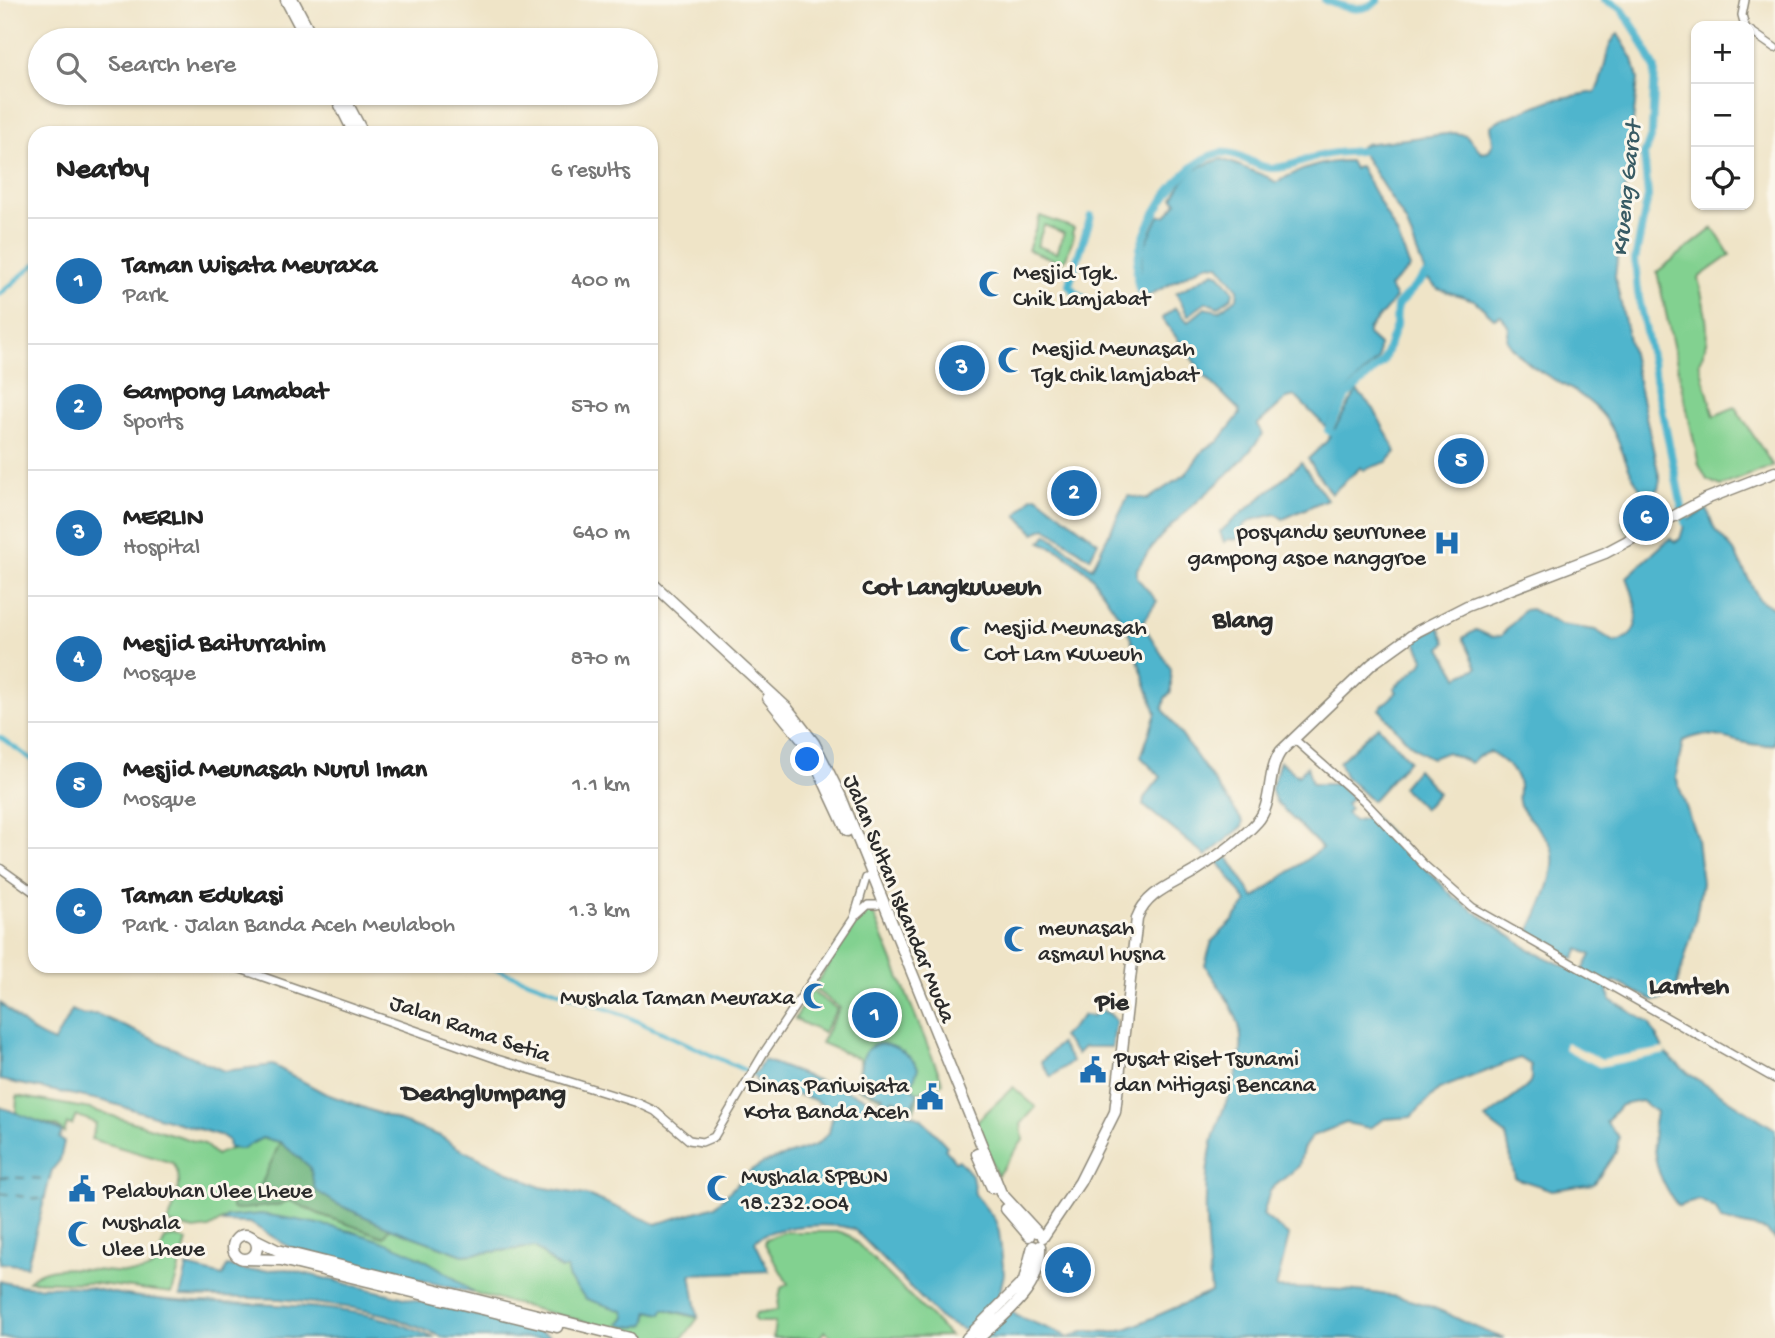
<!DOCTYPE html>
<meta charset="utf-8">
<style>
body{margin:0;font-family:"Gochi Hand",sans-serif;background:#f6f6f6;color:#222}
.controls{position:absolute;right:21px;top:21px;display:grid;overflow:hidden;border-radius:14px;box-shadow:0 2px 5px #0004}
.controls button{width:63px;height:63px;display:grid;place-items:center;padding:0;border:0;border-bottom:2px solid #e0e0e0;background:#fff;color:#222;font:35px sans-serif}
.you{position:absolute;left:808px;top:760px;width:24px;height:24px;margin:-18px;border:5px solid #fff;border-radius:50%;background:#1a73e8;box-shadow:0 0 0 10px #1a73e833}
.badge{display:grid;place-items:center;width:46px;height:46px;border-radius:50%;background:#1f6fb2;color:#fff;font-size:23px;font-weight:700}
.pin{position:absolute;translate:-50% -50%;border:4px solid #fff;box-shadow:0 2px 7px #0006}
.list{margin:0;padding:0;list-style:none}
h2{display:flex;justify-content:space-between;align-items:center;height:91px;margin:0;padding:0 28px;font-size:30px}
h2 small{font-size:23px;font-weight:400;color:#767676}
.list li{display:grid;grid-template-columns:46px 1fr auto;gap:21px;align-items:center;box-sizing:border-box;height:126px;padding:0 28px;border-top:2px solid #e0e0e0}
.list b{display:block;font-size:26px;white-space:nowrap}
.list p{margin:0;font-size:23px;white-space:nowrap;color:#767676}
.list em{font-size:23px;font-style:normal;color:#767676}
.icon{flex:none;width:38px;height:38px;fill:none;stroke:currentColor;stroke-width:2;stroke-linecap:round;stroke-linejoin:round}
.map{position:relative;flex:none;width:1775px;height:1338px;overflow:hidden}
.search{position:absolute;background:#fff;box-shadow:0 2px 5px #0004;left:28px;top:28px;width:630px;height:77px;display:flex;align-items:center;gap:18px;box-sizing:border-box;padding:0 24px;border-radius:38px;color:#767676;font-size:26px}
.panel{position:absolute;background:#fff;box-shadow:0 2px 5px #0004;left:28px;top:126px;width:630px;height:847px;border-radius:21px}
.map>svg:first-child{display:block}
.green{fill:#82d190;stroke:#567e5e;stroke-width:2;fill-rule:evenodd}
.forest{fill:#69b37a;stroke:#4a6f52;stroke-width:2}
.water{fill:#4fb5cd;stroke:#3d707c;stroke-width:2}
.pier{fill:#efe4c7}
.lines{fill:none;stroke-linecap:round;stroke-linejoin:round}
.canal{stroke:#4fb5cd;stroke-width:4.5}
.river{stroke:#4fb5cd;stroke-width:8}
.ferry{stroke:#385b64;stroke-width:2;stroke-dasharray:9 7;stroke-linecap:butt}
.secondary-casing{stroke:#8d8879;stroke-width:10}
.highway-casing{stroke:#8d8879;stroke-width:13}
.secondary{stroke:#fff;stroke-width:7}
.highway{stroke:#fff;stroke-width:10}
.labels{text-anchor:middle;stroke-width:6;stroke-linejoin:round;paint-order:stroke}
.poi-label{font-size:23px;fill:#2b2b2b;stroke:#fbf7ec;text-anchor:start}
.street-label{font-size:23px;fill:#2b2b2b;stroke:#fbf7ec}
.water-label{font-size:24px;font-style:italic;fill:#385b64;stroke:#fbf7ec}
.quarter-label{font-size:26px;font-weight:bold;fill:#2b2b2b;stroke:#fbf7ec}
</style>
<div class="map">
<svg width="1775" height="1338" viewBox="0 0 1775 1338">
<rect width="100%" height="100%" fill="#fbf7ec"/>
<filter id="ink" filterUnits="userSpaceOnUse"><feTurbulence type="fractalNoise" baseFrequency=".0143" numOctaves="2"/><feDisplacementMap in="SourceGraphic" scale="14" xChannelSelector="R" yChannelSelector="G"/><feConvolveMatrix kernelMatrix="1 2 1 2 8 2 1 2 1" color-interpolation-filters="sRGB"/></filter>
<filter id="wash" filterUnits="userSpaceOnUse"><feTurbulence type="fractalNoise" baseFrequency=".00686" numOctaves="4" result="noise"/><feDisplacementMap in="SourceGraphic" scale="28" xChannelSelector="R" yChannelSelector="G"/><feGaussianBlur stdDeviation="1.57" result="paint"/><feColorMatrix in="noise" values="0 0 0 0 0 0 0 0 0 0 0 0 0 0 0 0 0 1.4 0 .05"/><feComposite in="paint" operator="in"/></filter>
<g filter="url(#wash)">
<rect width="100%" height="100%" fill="#efe4c7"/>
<path class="green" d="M1040,216L1074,228L1072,233L1074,235L1066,258L1061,262L1028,250ZM1044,225L1064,233L1057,253L1037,246Z
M1713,228L1730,255L1698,278C1704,304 1714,339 1699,362L1714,416L1735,407L1773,466L1721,486L1707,480L1699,465L1657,272Z
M1663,500L1669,513L1630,535L1622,522Z
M871,908L943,1083L921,1091L914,1110L856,1088L860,1059L821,1043L840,1008L813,988L863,913Z
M811,991L837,1009L823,1033L795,1019Z
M1013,1087L1036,1107L1021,1124L1023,1140L997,1176L976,1122Z
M17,1096L90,1109L204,1144L216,1155C231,1147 246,1146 262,1138L280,1142C271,1165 266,1196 238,1197C257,1205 271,1210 289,1200L319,1214L384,1237L390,1228L463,1255L535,1247L560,1269L566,1268L623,1311L625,1317L620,1323L635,1327L645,1324L649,1311L664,1309L698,1318L683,1338H647L473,1293L457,1280L422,1258L352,1231L227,1217L209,1228L194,1230L168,1223C175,1202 186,1183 173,1163L91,1139L96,1123L76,1115L72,1125L67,1124L64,1133L58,1127L16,1115Z
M784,1232H841L850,1236L950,1336L833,1338L825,1331L819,1338H773L775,1322H757L754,1319L756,1313L777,1310L781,1288L788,1284L765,1244L766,1239Z
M175,1237L187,1241L172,1293L91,1283L28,1281C58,1250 138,1288 154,1265C159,1258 161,1247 165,1239Z"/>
<path class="forest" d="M280,1142L310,1167L337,1204L390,1228L384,1237L319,1214L289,1200L279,1205L234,1210L232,1208V1201L258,1192Z"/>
<path class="water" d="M1618,34L1633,59L1638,79L1615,277L1660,480L1658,489L1647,496C1625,476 1623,436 1600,412C1573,382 1531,377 1507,340L1509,328L1501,315L1494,318L1474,300L1438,289L1427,279L1406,222L1359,148L1365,144L1454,133L1466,135L1482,153L1488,152L1493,144L1491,126L1497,121L1551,100L1595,92C1607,76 1603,46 1618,34Z
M1222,159L1268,177L1275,183C1298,170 1324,161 1350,161L1354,169L1360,166L1397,234L1410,268L1389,287L1396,298L1368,330V335L1379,345L1378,359L1345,393L1326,427L1295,396L1287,398L1257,425L1263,434C1226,487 1169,514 1137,569V578L1157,601L1142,623L1171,669V692L1165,698L1163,709L1243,822L1242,827L1206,856L1143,805L1144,798L1161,777L1141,757L1156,713L1127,628L1090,574L1060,551L1041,542L1047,534L1092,568L1128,496L1148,499L1186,474L1204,449L1218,442L1240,414L1239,410L1204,375L1162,318L1175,308L1188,322L1205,308L1219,311L1237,298L1238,289L1219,265L1207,264L1146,297L1138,288L1143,249L1159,216H1166L1177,202L1173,198C1188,171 1191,168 1222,159Z
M1214,272L1220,274L1233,291L1232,297L1218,307L1206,302L1188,316L1176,293Z
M1357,391L1374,409L1396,452L1387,462L1363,470L1361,467L1331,494L1308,459L1327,441Z
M1301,462L1327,499L1283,519L1276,514L1252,520L1243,526L1244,534L1235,540L1229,539L1224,542L1220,532C1247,507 1276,488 1301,462Z
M1037,496L1098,542L1090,558L1046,528L1034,533L1017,515L1032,497Z
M1707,509L1715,530L1734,551L1759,599L1775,609V744C1743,751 1714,724 1683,741L1676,777L1697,839L1702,883L1695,923L1676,988L1667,998L1654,1001L1614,981L1607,991L1611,1000L1649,1023L1666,1054L1689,1074L1775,1129V1239L1766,1230L1721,1220L1716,1209L1700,1200L1678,1206C1656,1178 1649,1146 1656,1112L1642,1101L1621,1105L1606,1122L1619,1137L1616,1152L1594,1184L1552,1190L1515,1178L1506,1135L1485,1119C1494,1112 1527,1089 1530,1083C1532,1078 1531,1071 1531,1065L1520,1058L1439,1089L1411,1117L1385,1119L1369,1128L1346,1123L1312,1136L1303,1149L1299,1166L1270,1190L1263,1215L1289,1236L1276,1288C1325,1289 1378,1288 1426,1305C1453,1314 1477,1331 1505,1338H973L966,1331L942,1320L856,1231C842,1220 764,1225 755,1242L769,1271L691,1274L698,1317L664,1309L661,1314L649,1311L646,1324L635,1327L619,1324L625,1317L623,1311L586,1299L569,1279L566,1268L560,1269L535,1247L463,1255L390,1228L337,1204L315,1190L310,1167L280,1142L262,1138L242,1149L229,1148L228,1140L222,1136L104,1101L0,1080V1003C22,1021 26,1031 54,1042L72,1010L83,1015L97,1014L224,1071L273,1065L324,1093L440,1136L458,1148L540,1187L590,1196L656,1224L715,1206L749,1172L764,1163L816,1145L829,1133L832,1118C817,1082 760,1103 754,1075L764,1060L881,1104L883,1096L857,1087C860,1075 859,1061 867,1050C881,1034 912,1054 918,1068L912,1085L913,1090L918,1092L912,1108L894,1099L890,1101V1106L921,1118L947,1146L945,1149L955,1161L959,1160L972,1175L975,1194L995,1220L999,1232L1004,1274L998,1300L1017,1316L1069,1337L1086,1331L1111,1332L1129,1328L1211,1292C1207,1244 1201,1190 1212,1143C1220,1106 1248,1070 1240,1030C1236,1008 1217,985 1205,965L1212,941L1232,922L1247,902L1217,860L1226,854L1254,898L1322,848L1276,802L1271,790L1280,761L1298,776L1307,766L1312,784H1337L1352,798L1346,804L1350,809L1346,813L1354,821L1373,816L1454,897L1532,951L1581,974L1591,955L1579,949L1574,959L1529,932C1539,911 1562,867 1550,844C1542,830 1527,819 1520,805C1517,798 1519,795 1519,789C1520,771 1503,761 1490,752L1478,756L1471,763L1447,752L1432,758C1410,749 1395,727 1379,709L1397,692L1394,688L1422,664L1424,659L1415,639L1439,627L1446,642L1441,648L1458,677L1477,668L1463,638L1476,630L1492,637L1501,636L1524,610L1531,609L1560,625L1595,630L1615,642C1649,635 1635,599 1627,577L1670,538L1674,542L1680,539L1685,522Z
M1378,726L1409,760L1372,801L1345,776L1339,762Z
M1417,769L1438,793L1424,809L1402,787Z
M1098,1009L1110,1014L1116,1021L1112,1047H1084L1077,1054L1062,1037L1084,1015L1093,1016Z
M1060,1043L1072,1061L1051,1077L1041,1062Z
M0,1107C8,1110 58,1128 62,1132L59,1138L64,1142L60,1160L52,1170L27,1266L0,1263Z
M261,1214C336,1225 414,1241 473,1293L291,1248L250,1223L223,1222L227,1217Z
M227,1266L249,1271L287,1269L539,1331L553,1338H445L387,1315L353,1308L280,1299L180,1296L187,1267L223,1276Z
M0,1281C32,1292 65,1282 95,1289C190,1312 290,1295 385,1319C402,1323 418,1332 435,1338H0Z"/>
<path class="pier" d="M1566,1042L1602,1059L1665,1048L1666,1054L1599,1067L1564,1049Z"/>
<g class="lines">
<path class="canal" d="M0,294L35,264
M0,737L35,762
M487,966L624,1015L753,1074"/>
<path class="river" d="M1325,0C1343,7 1363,15 1378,0
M1605,0L1621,8L1638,34L1655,69L1652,133L1644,155L1648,196L1635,260L1638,293L1685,522
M1091,216L1069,285C1087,311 1116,303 1143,298C1118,255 1174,163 1220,153C1238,150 1254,168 1271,168C1288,169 1306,159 1323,155C1335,152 1348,152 1360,151
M1331,432L1328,430L1347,395L1383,362L1396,326L1397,306L1425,276"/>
<path class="ferry" d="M0,1177L50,1179
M0,1193L45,1200"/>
</g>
</g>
<g filter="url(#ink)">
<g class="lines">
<g class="secondary-casing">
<path id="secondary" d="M1745,26L1742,15L1745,0
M1749,30L1775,48
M1294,739L1364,801L1423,864L1472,907L1775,1079
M0,868L35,893
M857,915L868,905H877
M232,966L497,1059L638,1103L655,1111L689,1140L702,1142L714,1137L763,1054L854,918L866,878"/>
</g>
<g class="highway-casing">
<path id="highway" d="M286,0L307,40
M293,0L314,40
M334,93L354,133
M342,93L363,133
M651,582L787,708L814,743L841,797L1001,1193L1037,1232
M768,698L808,747L847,831
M977,1154L992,1188
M1006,1209L1029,1236
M233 1247a12 12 0 1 1 24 0a12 12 0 1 1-24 0Z
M1043,1237L1080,1182L1115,1112L1137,918C1147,891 1175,884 1198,869C1218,856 1241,840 1257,822C1274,804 1266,771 1281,751L1372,664L1418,631L1467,606L1605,553L1706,499L1775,472
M253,1238L277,1250L630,1338
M247,1259L281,1260L557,1327
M967,1338L1024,1281L1033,1246
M979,1338C1008,1311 1042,1289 1040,1246"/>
</g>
<use href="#secondary" class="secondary"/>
<use href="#highway" class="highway"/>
</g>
</g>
<defs>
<g id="mosque-bare" transform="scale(2.1)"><path d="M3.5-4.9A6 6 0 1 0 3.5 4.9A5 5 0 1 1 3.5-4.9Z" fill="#1f6fb2" stroke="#fbf7ec" stroke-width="2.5" paint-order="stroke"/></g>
<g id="hospital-bare" transform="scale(2.1)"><path d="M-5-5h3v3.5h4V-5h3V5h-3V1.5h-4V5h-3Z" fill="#1f6fb2" stroke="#fbf7ec" stroke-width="2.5" paint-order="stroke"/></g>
<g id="civic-bare" transform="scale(2.1)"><path d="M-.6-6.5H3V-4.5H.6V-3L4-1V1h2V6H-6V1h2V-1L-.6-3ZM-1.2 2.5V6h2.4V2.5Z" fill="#1f6fb2" stroke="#fbf7ec" stroke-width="2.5" paint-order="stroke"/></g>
</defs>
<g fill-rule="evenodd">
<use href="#mosque-bare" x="992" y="284"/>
<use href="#mosque-bare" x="1011" y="360"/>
<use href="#hospital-bare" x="1447" y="543"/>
<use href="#mosque-bare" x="963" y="639"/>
<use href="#mosque-bare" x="1017" y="939"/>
<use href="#mosque-bare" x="816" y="996"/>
<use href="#civic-bare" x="1093" y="1070"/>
<use href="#civic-bare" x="930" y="1097"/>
<use href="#mosque-bare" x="720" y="1188"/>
<use href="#civic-bare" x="82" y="1189"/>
<use href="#mosque-bare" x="81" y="1234"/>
</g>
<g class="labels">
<g class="poi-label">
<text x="1013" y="279">Mesjid Tgk.<tspan x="1013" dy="26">Chik Lamjabat</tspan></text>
<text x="1032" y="355">Mesjid Meunasah<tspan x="1032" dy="26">Tgk chik lamjabat</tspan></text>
<text x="1426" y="538" text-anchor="end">posyandu seurrunee<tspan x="1426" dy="26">gampong asoe nanggroe</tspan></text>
<text x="984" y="634">Mesjid Meunasah<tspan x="984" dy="26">Cot Lam Kuweuh</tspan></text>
<text x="1038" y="934">meunasah<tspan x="1038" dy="26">asmaul husna</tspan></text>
<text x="795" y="1004" text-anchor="end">Mushala Taman Meuraxa</text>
<text x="1114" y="1065">Pusat Riset Tsunami<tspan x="1114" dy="26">dan Mitigasi Bencana</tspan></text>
<text x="909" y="1092" text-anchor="end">Dinas Pariwisata<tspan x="909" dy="26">Kota Banda Aceh</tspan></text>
<text x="741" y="1183">Mushala SPBUN<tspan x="741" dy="26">18.232.004</tspan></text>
<text x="103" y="1197">Pelabuhan Ulee Lheue</text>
<text x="102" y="1229">Mushala<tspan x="102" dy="26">Ulee Lheue</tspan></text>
</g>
<g class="street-label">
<text transform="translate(901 898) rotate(68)" y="8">Jalan Sultan Iskandar Muda</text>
<text transform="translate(471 1027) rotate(19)" y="8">Jalan Rama Setia</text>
</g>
<g class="water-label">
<text transform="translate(1625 189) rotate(-84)" y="8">Krueng Garot</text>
</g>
<g class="quarter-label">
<text x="952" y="594">Cot Langkuweuh</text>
<text x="1243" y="627">Blang</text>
<text x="1689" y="993">Lamteh</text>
<text x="1112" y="1009">Pie</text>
<text x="484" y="1100">Deahglumpang</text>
</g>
</g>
</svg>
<div class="controls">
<button>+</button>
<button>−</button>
<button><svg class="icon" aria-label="locate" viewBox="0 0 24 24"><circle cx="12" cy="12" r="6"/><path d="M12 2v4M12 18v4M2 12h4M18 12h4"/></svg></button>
</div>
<div class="you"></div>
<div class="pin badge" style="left:875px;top:1015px">1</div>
<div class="pin badge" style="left:1074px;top:493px">2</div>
<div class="pin badge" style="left:962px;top:368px">3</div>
<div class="pin badge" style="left:1068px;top:1270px">4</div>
<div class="pin badge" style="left:1461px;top:461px">5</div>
<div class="pin badge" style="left:1646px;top:518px">6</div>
<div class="search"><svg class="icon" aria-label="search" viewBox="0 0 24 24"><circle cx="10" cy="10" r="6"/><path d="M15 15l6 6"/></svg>Search here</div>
<section class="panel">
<h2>Nearby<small>6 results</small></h2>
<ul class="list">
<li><span class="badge">1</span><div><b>Taman Wisata Meuraxa</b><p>Park</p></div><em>400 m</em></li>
<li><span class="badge">2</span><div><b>Gampong Lamabat</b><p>Sports</p></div><em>570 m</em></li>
<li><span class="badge">3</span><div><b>MERLIN</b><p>Hospital</p></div><em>640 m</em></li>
<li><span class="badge">4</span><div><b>Mesjid Baiturrahim</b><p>Mosque</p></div><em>870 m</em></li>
<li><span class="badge">5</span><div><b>Mesjid Meunasah Nurul Iman</b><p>Mosque</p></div><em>1.1 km</em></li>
<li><span class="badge">6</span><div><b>Taman Edukasi</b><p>Park · Jalan Banda Aceh Meulaboh</p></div><em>1.3 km</em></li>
</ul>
</section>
</div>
